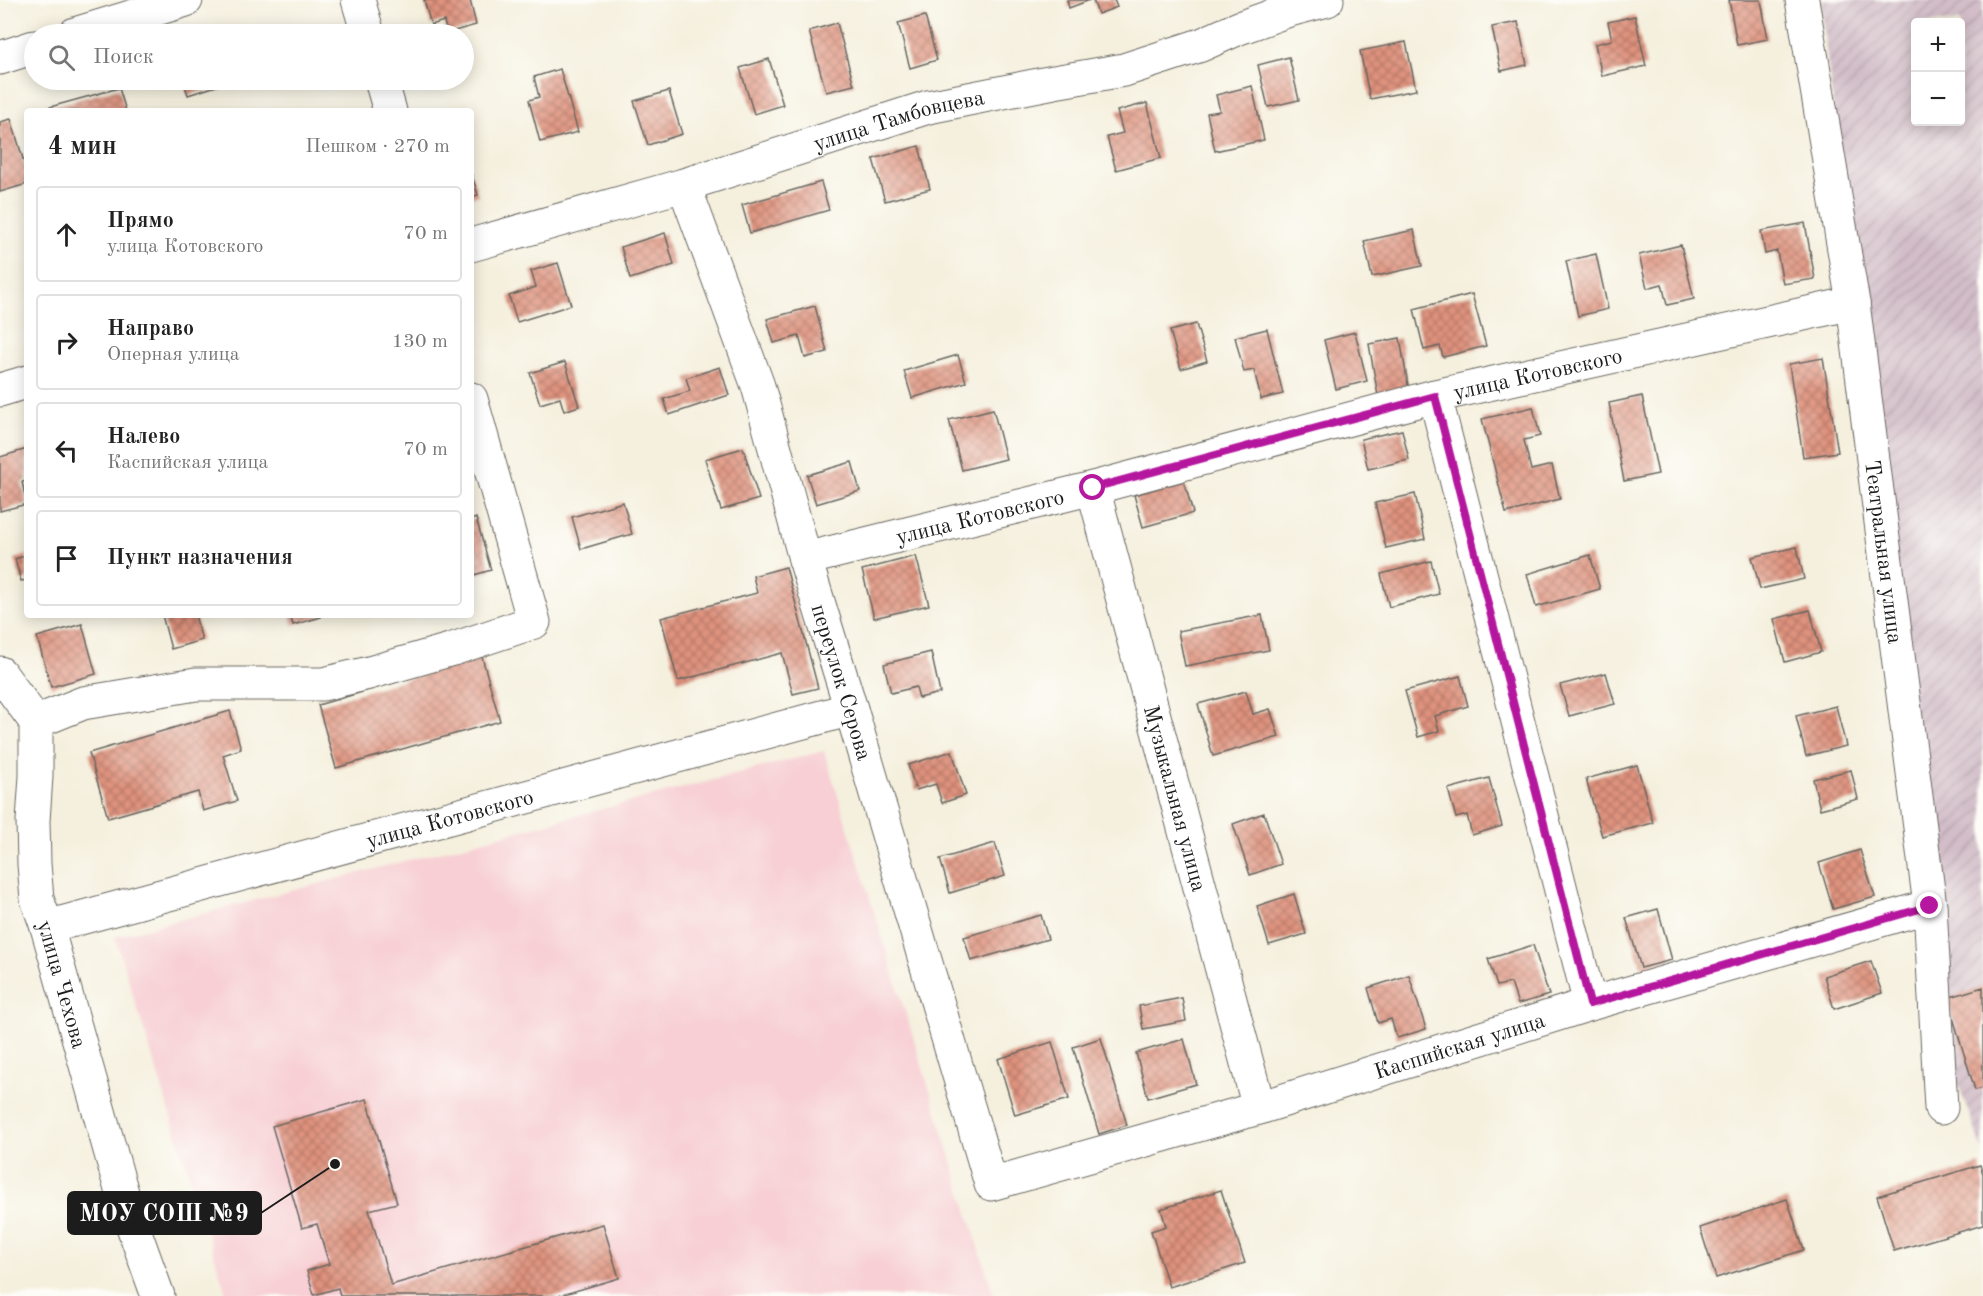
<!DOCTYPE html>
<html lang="ru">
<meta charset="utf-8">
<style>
body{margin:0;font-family:"Old Standard TT",serif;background:#f2f2f2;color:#222}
.controls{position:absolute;right:18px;top:18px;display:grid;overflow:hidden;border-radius:6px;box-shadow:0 3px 15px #0003}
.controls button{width:54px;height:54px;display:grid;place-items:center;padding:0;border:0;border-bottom:2px solid #e0e0e0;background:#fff;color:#222;font:30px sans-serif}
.stop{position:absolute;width:18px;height:18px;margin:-14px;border:4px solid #b5179e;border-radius:50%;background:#fff}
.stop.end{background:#b5179e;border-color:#fff;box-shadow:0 2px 6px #0008}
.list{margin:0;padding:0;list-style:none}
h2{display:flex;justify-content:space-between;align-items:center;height:78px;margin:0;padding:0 24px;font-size:26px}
h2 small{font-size:20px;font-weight:400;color:#767676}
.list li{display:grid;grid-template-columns:39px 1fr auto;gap:18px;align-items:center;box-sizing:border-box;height:96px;margin:0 12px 12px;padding:0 12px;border:2px solid #e0e0e0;border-radius:6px}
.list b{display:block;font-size:22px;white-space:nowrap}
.list p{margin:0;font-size:20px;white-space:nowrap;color:#767676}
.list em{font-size:20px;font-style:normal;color:#767676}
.icon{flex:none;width:33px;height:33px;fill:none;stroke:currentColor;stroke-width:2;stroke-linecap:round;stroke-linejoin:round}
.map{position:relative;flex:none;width:1983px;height:1296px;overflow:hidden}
.search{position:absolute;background:#fff;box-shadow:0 3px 15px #0003;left:24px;top:24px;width:450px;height:66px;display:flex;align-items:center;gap:15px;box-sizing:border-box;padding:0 21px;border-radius:33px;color:#767676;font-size:22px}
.panel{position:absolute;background:#fff;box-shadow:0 3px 15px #0003;left:24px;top:108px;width:450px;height:510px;border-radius:6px}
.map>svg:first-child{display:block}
.built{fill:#f7cfd4}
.industrial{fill:url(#industrial-furrows);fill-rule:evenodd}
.building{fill:url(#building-cross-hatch)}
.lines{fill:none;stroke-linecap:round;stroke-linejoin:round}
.street-casing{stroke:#686660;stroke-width:35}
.street{stroke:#fff;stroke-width:33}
.route{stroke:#b5179e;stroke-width:8}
.labels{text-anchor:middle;stroke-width:4.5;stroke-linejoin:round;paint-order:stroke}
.street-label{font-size:22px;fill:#1c1c1c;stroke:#fdfcf7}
.leader{fill:none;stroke:#1c1c1c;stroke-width:2}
.callout-dot{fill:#1c1c1c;stroke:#fdfcf7;stroke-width:2}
.callout{fill:#1c1c1c;stroke:#1c1c1c;stroke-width:2}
.callout-label{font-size:24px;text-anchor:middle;font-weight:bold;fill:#fff}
</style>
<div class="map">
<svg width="1983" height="1296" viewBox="0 0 1983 1296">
<defs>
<pattern id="industrial-furrows" width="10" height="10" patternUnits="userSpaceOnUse" patternTransform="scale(1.5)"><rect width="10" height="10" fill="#d2bdc8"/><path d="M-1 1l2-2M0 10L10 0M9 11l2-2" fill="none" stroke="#b4a2ab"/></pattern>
<pattern id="building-cross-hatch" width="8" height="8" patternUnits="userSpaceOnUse" patternTransform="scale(1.5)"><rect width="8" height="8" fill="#df937e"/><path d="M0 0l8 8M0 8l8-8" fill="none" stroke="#b47766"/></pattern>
</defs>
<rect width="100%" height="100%" fill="#fdfcf7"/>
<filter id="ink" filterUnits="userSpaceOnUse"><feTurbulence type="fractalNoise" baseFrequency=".0167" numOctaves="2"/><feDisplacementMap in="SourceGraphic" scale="12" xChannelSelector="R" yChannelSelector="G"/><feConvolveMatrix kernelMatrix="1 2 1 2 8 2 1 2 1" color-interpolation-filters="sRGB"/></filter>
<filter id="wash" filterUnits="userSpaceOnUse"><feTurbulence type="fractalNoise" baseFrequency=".008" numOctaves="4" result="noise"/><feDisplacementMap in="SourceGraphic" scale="24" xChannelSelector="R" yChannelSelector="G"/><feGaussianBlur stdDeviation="1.35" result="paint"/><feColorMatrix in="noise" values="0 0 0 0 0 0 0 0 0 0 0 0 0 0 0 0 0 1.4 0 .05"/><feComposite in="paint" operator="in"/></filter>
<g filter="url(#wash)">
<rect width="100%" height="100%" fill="#f5f0de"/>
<path class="built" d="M824,751L994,1296H227L115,937Z"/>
<path class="industrial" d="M1820,0H1983V1150L1952,1068ZM1916,22H1960V122H1916Z"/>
<g id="blocks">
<path class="building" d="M424,0H470L476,25L447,33L444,21L431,25Z
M1067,0H1090L1069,8Z
M1093,0H1114L1117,7L1098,14Z
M1729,0H1761L1768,39L1737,45Z
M925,16L937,60L910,68L898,23Z
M1635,16L1646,66L1602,76L1595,44L1612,40L1608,22Z
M1518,22L1527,65L1501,71L1492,27Z
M319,23L322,34H281Z
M837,23L854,85L826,92L809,31Z
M1406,42L1416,90L1370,99L1360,51Z
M1289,57L1299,100L1268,107L1258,65Z
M769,59L783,105L754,114L740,68Z
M560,69L578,132L540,142L529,100L539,97L534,77Z
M183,80H228L229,82L188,95Z
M1252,86L1264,140L1215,151L1207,113L1220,111L1216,95Z
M119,88L126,111H51L50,107Z
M669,91L682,134L648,145L634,101Z
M1147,103L1161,158L1116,170L1107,137L1123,133L1117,111Z
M11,119L27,172V184L0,192V122Z
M919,146L930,189L885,201L873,159Z
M471,172L478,195L471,197Z
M821,182L829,210L750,233L742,205Z
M1805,223L1815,279L1783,284L1777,251L1765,254L1761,231Z
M1414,230L1422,266L1372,277L1364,241Z
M665,233L674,265L630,279L621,247Z
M1681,245L1694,299L1667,305L1662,284L1647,288L1639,255Z
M1596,254L1608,309L1578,316L1566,261Z
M558,263L571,305L517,322L509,296L536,287L531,271Z
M1472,294L1486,346L1443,357L1440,346L1424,350L1414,309Z
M815,306L827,352L805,358L799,336L774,343L767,319Z
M1196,324L1207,361L1181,369L1170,331Z
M1267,329L1283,394L1261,399L1254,370L1244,372L1235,337Z
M1355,332L1367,381L1336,389L1324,340Z
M1400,338L1409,391L1378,396L1369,344Z
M958,355L966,382L912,398L904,371Z
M1823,358L1838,452L1803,457L1789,364Z
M565,362L579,406L564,411L560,398L540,404L530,373Z
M720,367L729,395L669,415L664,399L690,391L686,378Z
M1642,396L1658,474L1624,481L1609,403Z
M1533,407L1540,436L1524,440L1531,470L1552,465L1560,499L1506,513L1482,419Z
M993,409L1006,459L962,470L949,420Z
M1402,430L1409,460L1368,469L1361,439Z
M743,448L759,499L721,510L705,459Z
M27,449V481L22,482L27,504L0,511V457Z
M852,462L860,491L816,504L807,475Z
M1184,481L1193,513L1143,527L1134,495Z
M1415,494L1425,539L1386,548L1375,503Z
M623,502L632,534L581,549L572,517Z
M476,518L491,570L471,576V520Z
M1797,547L1804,579L1760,589L1752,557Z
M27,555V580L21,581L15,559Z
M1590,555L1600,589L1536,607L1527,574Z
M916,556L929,605L874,618L862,570Z
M1431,561L1439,594L1389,607L1381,574Z
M786,567L818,688L793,694L782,653L678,681L661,618L757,593L753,576Z
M1810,610L1821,652L1785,662L1774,619Z
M162,615H195L202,640L171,649Z
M290,615H320L321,617L293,625Z
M1262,615L1269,650L1185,666L1178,631Z
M82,624L96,674L51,687L37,637Z
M931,652L940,693L919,698L916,687L891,693L884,664Z
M482,657L500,721L336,768L318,705Z
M1606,673L1615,704L1569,716L1560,685Z
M1460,676L1468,706L1435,716L1439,731L1418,737L1405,691Z
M1246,691L1253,714L1270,709L1279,737L1213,756L1198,704Z
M1836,706L1846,746L1806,756L1796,716Z
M230,711L241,749L223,755L237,801L203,811L198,792L108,818L89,753Z
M952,751L966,795L942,803L936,784L916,790L908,765Z
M1637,765L1653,823L1602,836L1586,779Z
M1851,770L1858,799L1820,809L1813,779Z
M1489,778L1502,826L1472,835L1467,815L1456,818L1448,789Z
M1264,813L1281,864L1250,875L1233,824Z
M995,843L1005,876L950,893L940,859Z
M1860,850L1875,897L1833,909L1819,863Z
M1294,894L1306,934L1269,945L1257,906Z
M1658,909L1672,960L1641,968L1626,918Z
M1041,915L1048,939L971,961L964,937Z
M1533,945L1549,995L1518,1004L1511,983L1497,986L1488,959Z
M1871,961L1882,993L1834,1009L1824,976Z
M1409,975L1426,1029L1397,1038L1391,1019L1378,1023L1368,988Z
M1983,987V1088L1975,1090L1947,998Z
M1182,998L1186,1021L1143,1029L1139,1006Z
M1101,1038L1127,1125L1099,1134L1073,1047Z
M1184,1039L1196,1084L1148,1098L1136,1053Z
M1052,1042L1069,1099L1015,1115L998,1059Z
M367,1099L397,1203L369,1210L391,1285L603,1224L619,1278L558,1296H340L338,1288L314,1295L307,1271L329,1264L317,1224L302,1228L272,1126Z
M1980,1165L1983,1174V1225L1894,1251L1877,1196Z
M1221,1190L1245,1263L1169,1287L1151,1231L1166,1226L1161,1209Z
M1787,1199L1804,1250L1716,1278L1700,1228Z"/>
</g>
</g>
<g filter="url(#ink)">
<use href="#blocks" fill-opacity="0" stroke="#686660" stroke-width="1.5"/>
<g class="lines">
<g class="street-casing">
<g id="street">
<path d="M358,0L368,34"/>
<path id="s1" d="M1802,0L1853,303L1930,906L1941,1108"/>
<path d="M75,34L186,0"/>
<path d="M0,58L34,47"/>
<path d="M381,80L390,111"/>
<path id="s2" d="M684,185L758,386L805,559L851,709L991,1184L1259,1108L1590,1004L1930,906"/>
<path id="s3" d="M471,245L684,185L928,107L1054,82L1124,70L1201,45L1239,28L1289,10L1327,0"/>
<path d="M0,390L27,382"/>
<path d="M1435,396L1590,1004"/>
<path id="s4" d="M1093,488L1259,1108"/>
<path id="s5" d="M805,559L1093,488L1435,396L1853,303"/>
<path id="s6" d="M0,673L36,722V776L33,821L34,864L37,899L47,927L126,1207L158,1296"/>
<path d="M36,722L83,703L196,684H323L369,673L453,649L534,622L471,399"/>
<path id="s7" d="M47,927L851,709"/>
</g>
</g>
<use href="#street" class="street"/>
</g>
</g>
<g class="lines" filter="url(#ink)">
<path class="route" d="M1093,488L1435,396L1590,1004L1930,906"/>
</g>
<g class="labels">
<g class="street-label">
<text dy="8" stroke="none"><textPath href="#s3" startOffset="446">улица Тамбовцева</textPath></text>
<text dy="8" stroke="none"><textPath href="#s5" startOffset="756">улица Котовского</textPath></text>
<text dy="8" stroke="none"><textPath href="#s5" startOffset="180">улица Котовского</textPath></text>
<text dy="8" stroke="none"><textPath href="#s1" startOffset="558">Театральная улица</textPath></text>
<text dy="8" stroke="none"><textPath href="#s2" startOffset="522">переулок Серова</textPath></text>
<text dy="8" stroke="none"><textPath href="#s4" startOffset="321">Музыкальная улица</textPath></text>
<text dy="8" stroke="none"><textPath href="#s7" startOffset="417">улица Котовского</textPath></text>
<text dy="8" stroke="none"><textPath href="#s6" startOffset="327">улица Чехова</textPath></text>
<text dy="8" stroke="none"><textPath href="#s2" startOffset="1534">Каспийская улица</textPath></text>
</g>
</g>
<path class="leader" d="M335 1164L261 1213"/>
<circle class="callout-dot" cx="335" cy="1164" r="6"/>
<rect class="callout" x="68" y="1192" width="193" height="42" rx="6"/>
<g class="callout-label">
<text x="164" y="1221">МОУ СОШ №9</text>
</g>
</svg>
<div class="controls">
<button>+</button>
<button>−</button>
</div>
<div class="stop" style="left:1093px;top:488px"></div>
<div class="stop end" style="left:1930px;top:906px"></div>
<div class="search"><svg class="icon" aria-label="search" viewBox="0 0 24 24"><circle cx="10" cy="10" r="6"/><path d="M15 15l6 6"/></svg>Поиск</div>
<section class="panel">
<h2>4 мин<small>Пешком · 270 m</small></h2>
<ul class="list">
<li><svg class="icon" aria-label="ahead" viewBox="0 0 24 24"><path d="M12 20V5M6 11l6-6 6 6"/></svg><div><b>Прямо</b><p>улица Котовского</p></div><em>70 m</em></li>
<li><svg class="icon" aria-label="right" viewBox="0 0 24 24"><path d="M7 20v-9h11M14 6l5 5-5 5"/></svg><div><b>Направо</b><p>Оперная улица</p></div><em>130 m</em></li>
<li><svg class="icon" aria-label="left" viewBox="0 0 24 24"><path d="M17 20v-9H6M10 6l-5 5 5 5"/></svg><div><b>Налево</b><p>Каспийская улица</p></div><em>70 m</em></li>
<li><svg class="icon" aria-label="arrive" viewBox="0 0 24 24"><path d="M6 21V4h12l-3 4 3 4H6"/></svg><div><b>Пункт назначения</b></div></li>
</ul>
</section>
</div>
